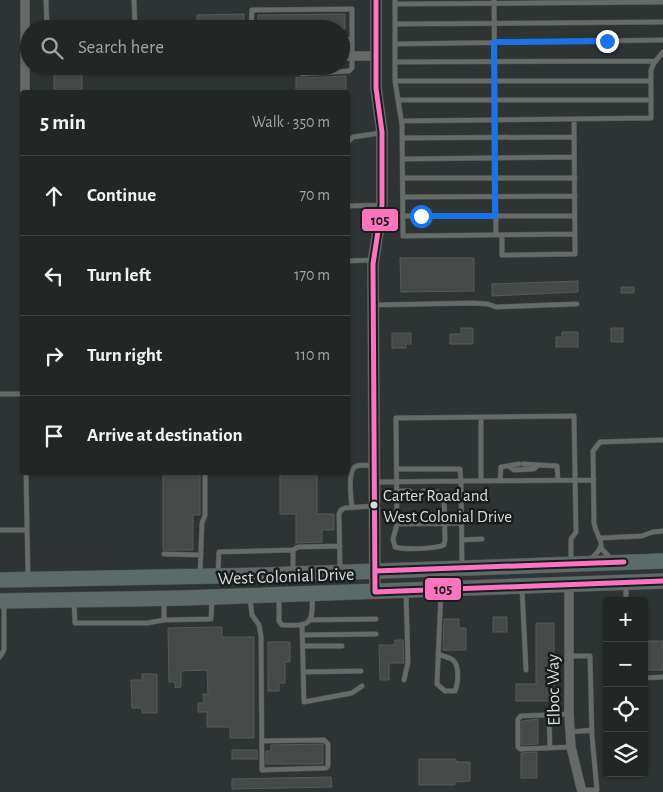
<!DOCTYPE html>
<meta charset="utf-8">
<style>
body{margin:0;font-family:"Alegreya Sans",sans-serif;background:#2a2f2e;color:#f1f3f6}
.controls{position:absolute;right:15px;bottom:15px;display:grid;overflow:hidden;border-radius:5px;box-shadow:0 1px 4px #0004}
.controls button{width:45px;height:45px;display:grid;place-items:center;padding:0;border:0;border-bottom:1px solid #3f4443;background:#222726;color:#f1f3f6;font:25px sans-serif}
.stop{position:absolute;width:15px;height:15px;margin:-11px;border:4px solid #1a73e8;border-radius:50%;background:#fff}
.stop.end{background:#1a73e8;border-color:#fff;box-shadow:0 1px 5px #0008}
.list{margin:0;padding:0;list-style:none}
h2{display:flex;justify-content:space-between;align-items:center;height:65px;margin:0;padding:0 20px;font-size:21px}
h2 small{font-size:16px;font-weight:400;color:#a2a5a7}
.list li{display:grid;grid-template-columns:32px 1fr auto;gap:15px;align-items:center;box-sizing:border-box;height:80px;padding:0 20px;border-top:1px solid #3f4443}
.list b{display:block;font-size:19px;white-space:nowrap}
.list em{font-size:16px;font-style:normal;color:#a2a5a7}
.icon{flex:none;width:28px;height:28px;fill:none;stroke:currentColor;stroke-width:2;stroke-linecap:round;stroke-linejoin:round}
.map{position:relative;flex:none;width:663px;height:792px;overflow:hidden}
.search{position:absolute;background:#222726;box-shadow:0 1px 4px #0004;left:20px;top:20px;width:330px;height:55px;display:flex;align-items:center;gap:12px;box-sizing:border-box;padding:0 18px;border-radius:28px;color:#a2a5a7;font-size:19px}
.panel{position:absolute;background:#222726;box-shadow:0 1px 4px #0004;left:20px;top:90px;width:330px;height:385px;border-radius:5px}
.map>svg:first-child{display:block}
.building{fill:#454a49;stroke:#565a5a}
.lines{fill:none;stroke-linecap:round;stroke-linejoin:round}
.lane-casing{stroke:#4d5251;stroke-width:5.5}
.street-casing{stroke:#4d5251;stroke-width:10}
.secondary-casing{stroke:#4d5251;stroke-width:12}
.highway-casing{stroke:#4d5251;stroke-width:16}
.lane{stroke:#666b6a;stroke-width:4.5}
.street{stroke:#666b6a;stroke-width:9}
.secondary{stroke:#666b6a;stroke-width:11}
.highway{stroke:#5c6b69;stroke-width:15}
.bus-1-casing{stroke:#181d1c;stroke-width:9}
.bus-1{stroke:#fc73be;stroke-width:5}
.route{stroke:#1a73e8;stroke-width:6}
.bus-dot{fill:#d7dddc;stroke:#181d1c;stroke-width:2}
.labels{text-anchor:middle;stroke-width:5;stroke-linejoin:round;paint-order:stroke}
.bus-label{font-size:17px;fill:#d7dddc;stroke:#181d1c;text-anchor:start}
.street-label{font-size:18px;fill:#d7dddc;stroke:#181d1c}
.line-badge{stroke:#181d1c;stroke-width:2}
.pale-badge-label{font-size:14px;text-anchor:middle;font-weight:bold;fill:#111}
</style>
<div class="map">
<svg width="663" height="792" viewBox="0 0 663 792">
<rect width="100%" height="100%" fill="#2e3433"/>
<path class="building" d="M244,14V29H197V15Z
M345,14V29H258V15Z
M54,73H82V92H54Z
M346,76V92H296V77L302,78Z
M400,258H474V291L401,292Z
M578,281V292L492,296V284Z
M621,287H634V293H621Z
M461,328H473V344H450V334H461Z
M611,328H623V342H611Z
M562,332H578V347H556V337H562Z
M392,333H411V344H406V348H392Z
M163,472H200V515H193V550H163Z
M280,473H317V514H334V530H322V542L296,543V514H280Z
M493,617H507V632H493Z
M444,619H459V628H466V650H443Z
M536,623H554V701H516V684H536Z
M222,627V637H254V738H230V727H207V712H198V703H204L203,694H208L207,670L181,671V687L175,688V682H169L168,628Z
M395,640H403L404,663H389V680H380L379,645H395Z
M644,641H663V670H644Z
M268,642H290V662H285V683H279V691H268Z
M142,674H157V713H142V708H132L131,680H142Z
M538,719V744L522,745V721Z
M323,744V764H266V751H271V745Z
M232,750H257L258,759H232Z
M537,752V778H521V753Z
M419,759H456V762H470V781L455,782V785H419Z
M331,777L332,787L232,789V779Z"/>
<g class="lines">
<g class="lane-casing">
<path id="lane" d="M46,0L47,29
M395,0V81L402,125L403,236L575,234
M494,1L496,235
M395,4L663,2
M395,24L663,22
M77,29L135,27L134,0
M251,29L252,10L352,9V68L349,71L302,74L300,72L299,66
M341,40L351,39
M395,44L663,40
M395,62L656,61
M395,81H651
M398,100H651
M402,121L651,118V70L654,63L663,52
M402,138L574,137
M348,142L353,137L381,133
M403,159L574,157
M403,178H575
M403,197L575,196
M348,206L381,205
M403,216H575
M502,235V255L575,254L574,119
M348,261L372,260
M375,305L472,303L488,304L496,307L577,304
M0,394H22
M481,417V481
M523,464L557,466L558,480
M510,467L514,470L534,469L538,465
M397,469H460L461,481L594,480
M26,472L28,576
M500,481L501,467L519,464
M376,482L461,481L462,566
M397,491H410
M352,507C351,499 347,468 357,466C361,464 368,466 373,466
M461,523L397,524L396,418L574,416L576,532L571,539V563
M397,524L393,539L395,547C405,550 434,549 444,545L445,540L444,497L438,492L423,491
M0,530H27
M601,538L642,536L653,532L663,531
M462,540L482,539
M601,548L612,560
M164,554L201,555
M591,559C610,541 597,542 594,523L593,451L600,442L663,440
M340,569L339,514L341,510L345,508L373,506
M293,570V550L298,547L340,546
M200,573L202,523L205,515V472
M218,573L219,552L293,550
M626,584V601
M522,589L526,670
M279,597V621L282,625C308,626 314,626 312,597
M250,598L252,615L259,625L261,636L262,770L326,768L328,766V744L324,740L262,741
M164,600V620L211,619L212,599
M74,602L75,623H147L164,620
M309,620L376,619
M302,626L304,702L352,693L362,686
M302,635L376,634
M303,646H342
M438,654C442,656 449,657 453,660C460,666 458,684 455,691H445L437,684L441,592
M568,656H590L592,736L597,790H582
M0,657L4,650V603
M304,672L361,671
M644,678L663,677
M404,680L408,662L406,593
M569,714L521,716L518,719V747L520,749L571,747
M549,715L550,748
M570,732L592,730"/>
</g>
<g class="street-casing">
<path id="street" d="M25,0V92
M341,56H376
M569,585V715L571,747L582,792"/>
</g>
<g class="secondary-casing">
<path id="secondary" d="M375,592L373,264L382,205V132L376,88V0"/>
</g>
<g class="highway-casing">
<path id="highway" d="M0,580L265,575L663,561
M0,601L184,598L663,581"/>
</g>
<use href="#lane" class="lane"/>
<use href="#street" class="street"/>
<use href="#secondary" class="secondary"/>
<use href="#highway" class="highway"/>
<g class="bus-1-casing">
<path id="bus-1" d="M376,0V88L382,132V205L373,264L375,592L663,581
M375,571L624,562"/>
</g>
<use href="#bus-1" class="bus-1"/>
</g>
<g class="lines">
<path class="route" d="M421,216H495L494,42L607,41"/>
</g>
<circle class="bus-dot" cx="374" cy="505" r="4.5"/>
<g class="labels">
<g class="bus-label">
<text x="383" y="501">Carter Road and<tspan x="383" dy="21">West Colonial Drive</tspan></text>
</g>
<g class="street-label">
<text transform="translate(286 576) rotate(-2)" y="6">West Colonial Drive</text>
<text transform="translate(553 690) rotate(-91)" y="6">Elboc Way</text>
</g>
</g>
<g class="line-badge">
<rect x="361" y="208" width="38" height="24" rx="5" fill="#fc73be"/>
<rect x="424" y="577" width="38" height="24" rx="5" fill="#fc73be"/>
</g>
<g class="pale-badge-label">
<text x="380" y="225">105</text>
<text x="443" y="594">105</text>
</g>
</svg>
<div class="controls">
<button>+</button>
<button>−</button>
<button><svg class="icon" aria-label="locate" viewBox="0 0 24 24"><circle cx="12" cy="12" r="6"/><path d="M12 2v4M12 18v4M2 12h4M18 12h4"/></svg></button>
<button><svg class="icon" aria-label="layers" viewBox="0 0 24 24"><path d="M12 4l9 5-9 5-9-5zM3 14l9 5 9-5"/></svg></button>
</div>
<div class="stop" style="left:421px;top:216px"></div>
<div class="stop end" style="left:607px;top:41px"></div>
<div class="search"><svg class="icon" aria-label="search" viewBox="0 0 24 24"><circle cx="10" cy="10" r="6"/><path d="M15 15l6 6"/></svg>Search here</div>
<section class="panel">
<h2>5 min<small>Walk · 350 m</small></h2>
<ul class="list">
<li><svg class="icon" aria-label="ahead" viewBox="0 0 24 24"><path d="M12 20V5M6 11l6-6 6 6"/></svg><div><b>Continue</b></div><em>70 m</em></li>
<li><svg class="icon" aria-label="left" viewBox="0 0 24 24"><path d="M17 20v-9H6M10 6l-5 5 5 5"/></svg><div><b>Turn left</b></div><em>170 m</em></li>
<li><svg class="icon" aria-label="right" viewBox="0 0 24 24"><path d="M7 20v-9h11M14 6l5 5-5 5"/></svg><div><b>Turn right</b></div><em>110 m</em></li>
<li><svg class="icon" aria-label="arrive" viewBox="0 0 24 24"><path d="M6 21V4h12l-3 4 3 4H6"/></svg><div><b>Arrive at destination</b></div></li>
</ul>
</section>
</div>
